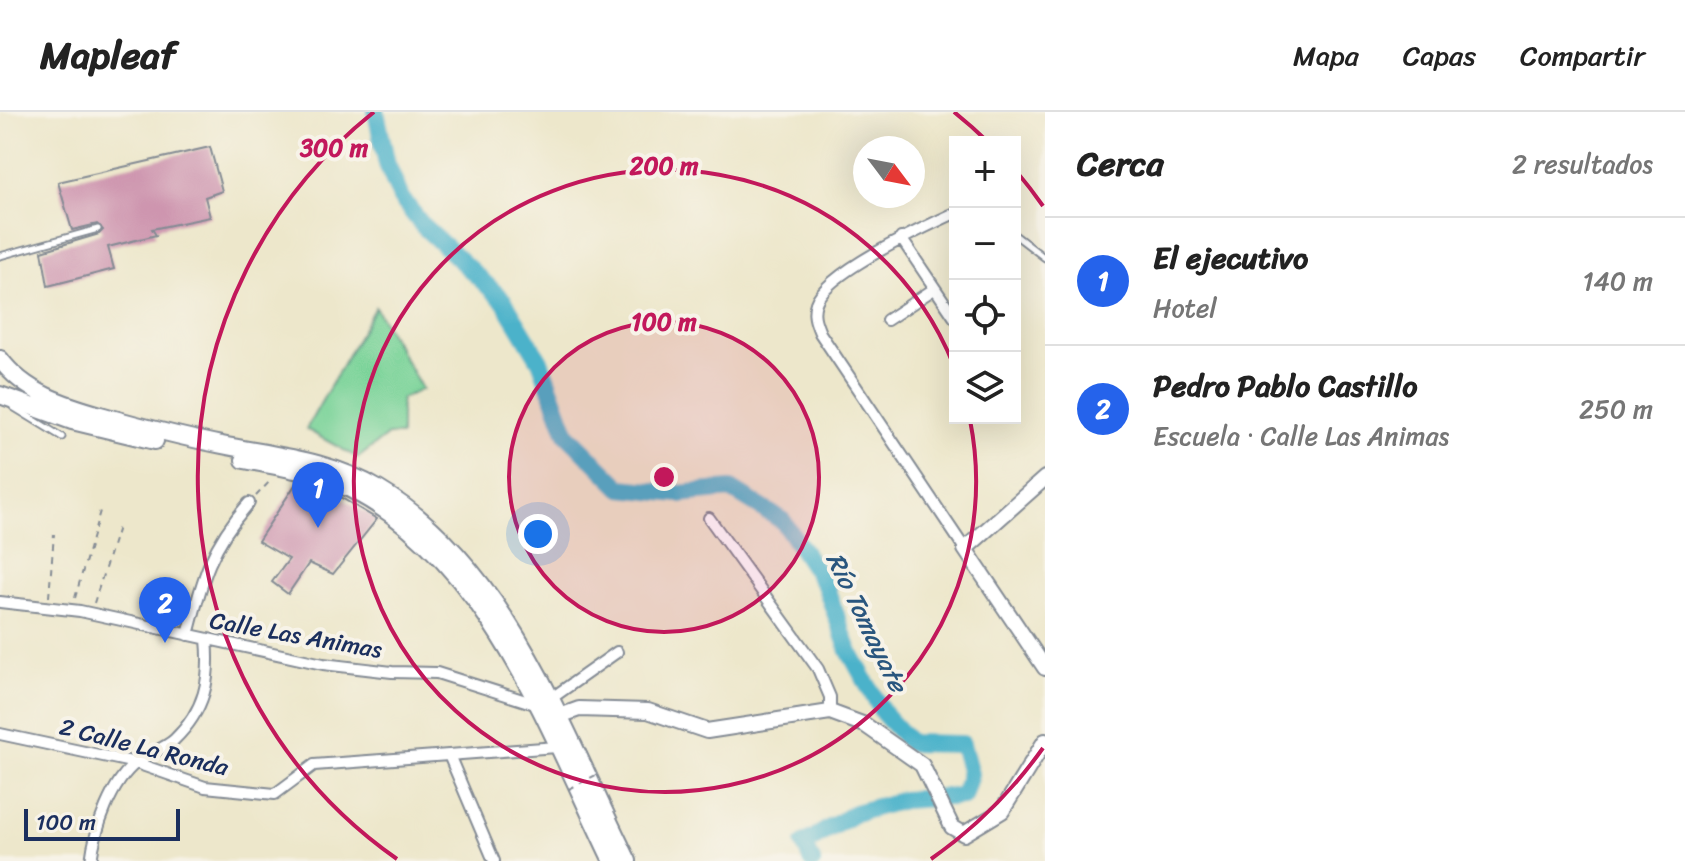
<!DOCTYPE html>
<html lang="es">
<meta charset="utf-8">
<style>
body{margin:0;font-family:Sriracha,sans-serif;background:#f6f6f6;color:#222}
.controls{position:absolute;right:24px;top:24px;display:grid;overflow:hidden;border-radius:0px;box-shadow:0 8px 32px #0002}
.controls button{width:72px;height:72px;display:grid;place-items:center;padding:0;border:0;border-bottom:2px solid #e0e0e0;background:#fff;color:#222;font:40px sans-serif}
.compass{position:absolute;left:853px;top:24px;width:72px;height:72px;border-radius:50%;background:#fff;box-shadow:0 8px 32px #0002;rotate:122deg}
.scale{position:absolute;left:24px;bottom:20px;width:156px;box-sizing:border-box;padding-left:8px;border:4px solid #1b2f5e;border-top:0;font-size:22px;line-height:28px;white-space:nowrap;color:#1b2f5e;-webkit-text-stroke:6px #f7f3e8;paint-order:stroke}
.you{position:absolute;left:538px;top:422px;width:28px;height:28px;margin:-20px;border:6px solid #fff;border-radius:50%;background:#1a73e8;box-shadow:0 0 0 12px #1a73e833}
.badge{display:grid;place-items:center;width:52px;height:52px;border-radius:50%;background:#2563eb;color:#fff;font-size:26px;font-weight:700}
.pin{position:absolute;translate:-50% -66px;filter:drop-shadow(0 2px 4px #0008)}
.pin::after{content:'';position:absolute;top:42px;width:28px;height:24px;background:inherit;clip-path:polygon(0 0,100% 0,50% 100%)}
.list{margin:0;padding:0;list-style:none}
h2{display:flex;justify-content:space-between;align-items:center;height:104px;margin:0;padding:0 32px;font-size:34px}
h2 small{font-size:26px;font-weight:400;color:#767676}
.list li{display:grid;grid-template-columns:52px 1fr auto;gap:24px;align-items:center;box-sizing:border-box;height:128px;padding:0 32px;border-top:2px solid #e0e0e0}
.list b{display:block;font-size:30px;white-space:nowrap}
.list p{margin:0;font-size:26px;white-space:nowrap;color:#767676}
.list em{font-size:26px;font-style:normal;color:#767676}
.icon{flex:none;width:44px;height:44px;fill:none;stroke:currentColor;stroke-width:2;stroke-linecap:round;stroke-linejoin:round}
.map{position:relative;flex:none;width:1045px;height:749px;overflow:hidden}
header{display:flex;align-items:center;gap:48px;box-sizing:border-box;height:112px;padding:0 40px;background:#fff;border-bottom:2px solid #e0e0e0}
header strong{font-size:38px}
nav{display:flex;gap:44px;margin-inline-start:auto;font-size:28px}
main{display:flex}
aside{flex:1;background:#fff}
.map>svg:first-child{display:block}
.green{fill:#7ad399;stroke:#4a817c;stroke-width:2}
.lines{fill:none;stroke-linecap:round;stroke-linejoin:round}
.river{stroke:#4bb2ca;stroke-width:18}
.building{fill:#ce95af}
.lane-casing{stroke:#848b94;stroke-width:9}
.street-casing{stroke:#848b94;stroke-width:14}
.secondary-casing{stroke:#848b94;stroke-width:18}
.primary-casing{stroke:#848b94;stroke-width:20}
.path{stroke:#848b94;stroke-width:2;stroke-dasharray:6 6;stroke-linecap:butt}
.lane{stroke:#fff;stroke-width:5}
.street{stroke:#fff;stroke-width:10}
.secondary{stroke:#fff;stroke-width:14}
.primary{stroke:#fff;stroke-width:16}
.path-bridge{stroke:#848b94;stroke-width:2;stroke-dasharray:6 6;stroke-linecap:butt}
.ring{fill:none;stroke:#c2185b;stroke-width:4}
.labels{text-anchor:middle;stroke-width:8;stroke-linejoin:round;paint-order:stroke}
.street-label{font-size:24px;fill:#1b2f5e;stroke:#f7f3e8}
.water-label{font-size:26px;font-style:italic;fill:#29567e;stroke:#f7f3e8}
.centre{fill:#c2185b;stroke:#f7f3e8;stroke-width:4}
.ring-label{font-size:24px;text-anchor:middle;font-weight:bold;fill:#c2185b;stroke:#f7f3e8;stroke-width:8;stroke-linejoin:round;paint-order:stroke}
</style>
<header>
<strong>Mapleaf</strong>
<nav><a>Mapa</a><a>Capas</a><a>Compartir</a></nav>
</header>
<main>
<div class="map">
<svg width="1045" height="749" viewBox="0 0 1045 749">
<rect width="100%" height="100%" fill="#f7f3e8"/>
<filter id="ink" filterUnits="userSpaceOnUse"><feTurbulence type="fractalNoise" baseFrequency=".0125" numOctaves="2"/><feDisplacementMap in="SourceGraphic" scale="16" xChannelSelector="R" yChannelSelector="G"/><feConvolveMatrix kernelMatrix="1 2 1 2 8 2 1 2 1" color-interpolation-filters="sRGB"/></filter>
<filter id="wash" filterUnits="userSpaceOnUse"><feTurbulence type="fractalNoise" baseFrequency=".006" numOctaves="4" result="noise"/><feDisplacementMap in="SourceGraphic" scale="32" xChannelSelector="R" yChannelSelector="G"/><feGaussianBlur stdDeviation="1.8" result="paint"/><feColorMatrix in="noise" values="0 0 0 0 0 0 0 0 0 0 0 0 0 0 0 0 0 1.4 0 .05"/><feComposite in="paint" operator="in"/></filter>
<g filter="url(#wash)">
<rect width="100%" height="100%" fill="#ede7cb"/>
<path class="green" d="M375,195L422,277L401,287V323H388L358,346L306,317Z"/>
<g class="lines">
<path class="river" d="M376,0L387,52L401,86L423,114L504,189L540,249L567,322L621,376L679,382L731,377L783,409L825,473L849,539L883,601L910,631L962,632L970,662L963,684L903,688L855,701L804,732L812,749"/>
</g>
<g id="blocks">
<path class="building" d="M210,35L222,79L205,85L210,105L152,117L156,123L108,135L114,157L48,174L42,139L99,122L103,118L97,112L72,118L58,70Z
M297,370L333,381L377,407L333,462L309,451L288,482L272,470L289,447L258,429Z"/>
</g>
</g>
<g filter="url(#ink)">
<use href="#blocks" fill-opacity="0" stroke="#848b94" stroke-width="2"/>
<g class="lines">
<g class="lane-casing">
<path id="lane" d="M1015,123L1045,146
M0,144L98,117
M13,295L62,325"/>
</g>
<g class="street-casing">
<path id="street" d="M955,101C925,115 826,160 816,191C812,202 816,211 820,221L965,437
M901,126L955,206
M887,208L934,177
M709,406L818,557L830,585V600
M0,490L80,499L323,552L392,560L437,561L535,592
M188,523C202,468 210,435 249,391
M549,588L617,540
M0,622L136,651L205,675L275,682L314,653L557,635
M449,643L494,749
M91,749C95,717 111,670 137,650C148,641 164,637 174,628C205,598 211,568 207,527"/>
</g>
<g class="secondary-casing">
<path id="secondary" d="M1045,366L965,437L1045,556
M557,605L579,597L648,599L707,619L830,600L865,613L922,653L952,715L964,722L1002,699L1045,629"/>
</g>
<g class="primary-casing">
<path id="primary" d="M0,247C25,281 65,293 104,304C143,315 182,325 222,333C277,344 329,348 378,377C507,453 564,620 628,749
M0,283L72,309L155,329
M244,348C280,355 317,360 350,377C489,447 548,617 612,749"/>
</g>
<path class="path" d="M256,384L271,368
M49,485L54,422
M75,486L100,399
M94,491L119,412"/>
<use href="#lane" class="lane"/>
<use href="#street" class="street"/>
<use href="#secondary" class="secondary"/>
<use href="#primary" class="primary"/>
<path class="path-bridge" d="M569,677L596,663"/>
</g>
</g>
<circle cx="664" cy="365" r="155" fill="#c2185b" fill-opacity=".12"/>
<g class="ring">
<circle cx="664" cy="365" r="155"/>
<path d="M970 308A311 311 0 1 1 954 254"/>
<path d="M1043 636A466 466 0 0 1 931 747M397 747A466 466 0 0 1 374 0M954 0A466 466 0 0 1 988 30M1016 59A466 466 0 0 1 1043 94"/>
</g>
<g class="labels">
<g class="street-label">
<text transform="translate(296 523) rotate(10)" y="8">Calle Las Animas</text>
<text transform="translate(144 635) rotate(14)" y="8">2 Calle La Ronda</text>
</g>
<g class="water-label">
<text transform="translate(867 510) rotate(64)" y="9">Río Tomayate</text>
</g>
</g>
<circle cx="664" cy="365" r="12" class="centre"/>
<g class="ring-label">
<text x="334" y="44">300 m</text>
<text x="664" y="62">200 m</text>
<text x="664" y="218">100 m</text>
</g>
</svg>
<div class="controls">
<button>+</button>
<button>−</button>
<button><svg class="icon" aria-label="locate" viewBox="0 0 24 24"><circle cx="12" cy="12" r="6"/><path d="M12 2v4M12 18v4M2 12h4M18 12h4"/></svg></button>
<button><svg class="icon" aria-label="layers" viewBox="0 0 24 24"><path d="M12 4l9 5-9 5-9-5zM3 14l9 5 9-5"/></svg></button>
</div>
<svg class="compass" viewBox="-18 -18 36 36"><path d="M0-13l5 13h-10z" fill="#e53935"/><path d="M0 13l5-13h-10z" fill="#767676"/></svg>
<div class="scale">100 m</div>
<div class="you"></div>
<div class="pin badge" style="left:318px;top:416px">1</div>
<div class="pin badge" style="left:165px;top:531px">2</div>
</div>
<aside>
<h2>Cerca<small>2 resultados</small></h2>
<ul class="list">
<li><span class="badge">1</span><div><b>El ejecutivo</b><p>Hotel</p></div><em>140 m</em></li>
<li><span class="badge">2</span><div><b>Pedro Pablo Castillo</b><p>Escuela · Calle Las Animas</p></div><em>250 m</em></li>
</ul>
</aside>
</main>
